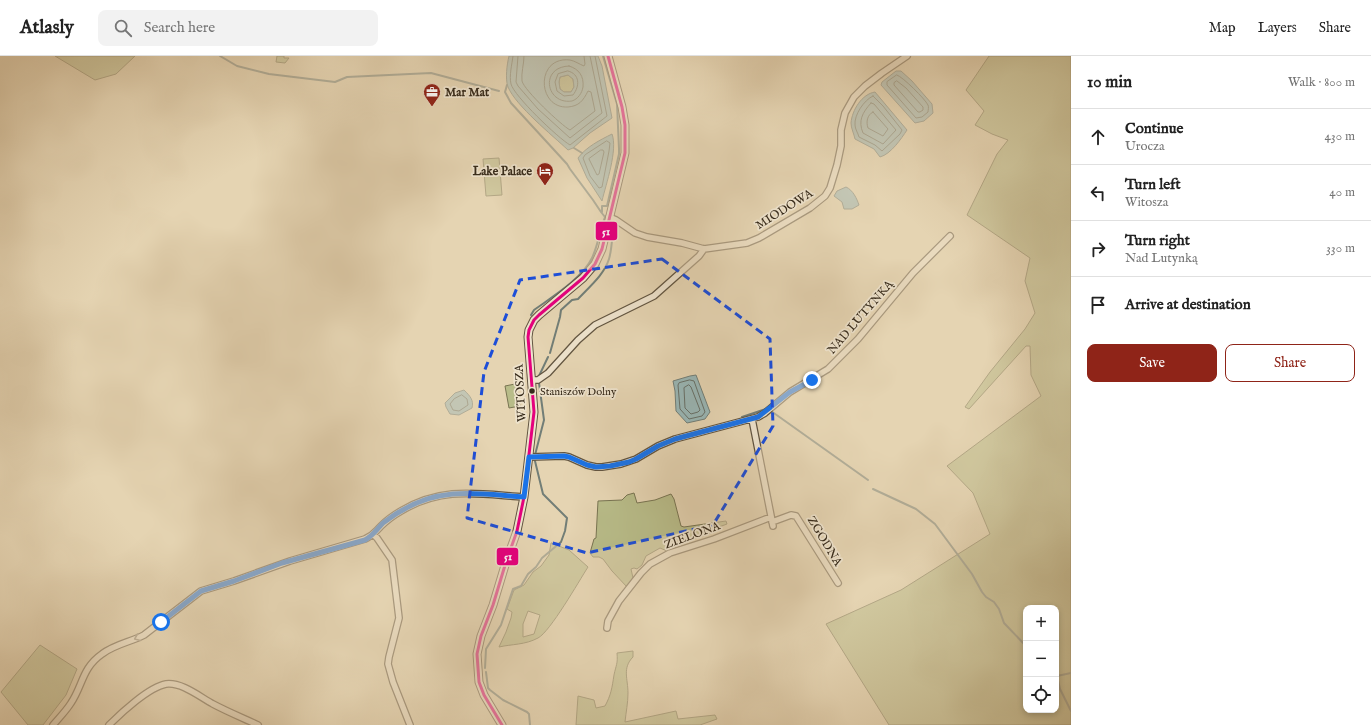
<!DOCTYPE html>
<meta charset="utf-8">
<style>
body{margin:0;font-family:"IM FELL English",serif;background:#f2f2f2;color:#222}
.controls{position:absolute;right:12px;bottom:12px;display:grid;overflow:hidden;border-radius:8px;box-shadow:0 2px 6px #0003}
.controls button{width:36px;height:36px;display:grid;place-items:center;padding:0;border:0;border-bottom:1px solid #e0e0e0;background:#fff;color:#222;font:20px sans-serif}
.stop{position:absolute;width:12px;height:12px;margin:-9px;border:3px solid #1a73e8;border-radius:50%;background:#fff}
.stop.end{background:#1a73e8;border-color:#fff;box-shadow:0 1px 4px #0008}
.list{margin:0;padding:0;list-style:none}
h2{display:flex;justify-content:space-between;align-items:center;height:52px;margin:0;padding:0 16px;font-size:17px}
h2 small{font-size:13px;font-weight:400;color:#767676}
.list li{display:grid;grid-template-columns:26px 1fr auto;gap:12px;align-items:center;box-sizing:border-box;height:56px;padding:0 16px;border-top:1px solid #e0e0e0}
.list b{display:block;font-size:15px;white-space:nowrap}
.list p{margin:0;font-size:13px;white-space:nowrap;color:#767676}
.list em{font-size:13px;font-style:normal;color:#767676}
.actions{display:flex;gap:8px;padding:12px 16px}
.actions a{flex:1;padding:9px 0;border:1px solid #8f2418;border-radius:8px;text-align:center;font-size:14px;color:#8f2418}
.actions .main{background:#8f2418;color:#fff}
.icon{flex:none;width:22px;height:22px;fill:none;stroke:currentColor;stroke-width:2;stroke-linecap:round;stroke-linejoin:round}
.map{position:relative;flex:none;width:1071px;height:669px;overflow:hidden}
header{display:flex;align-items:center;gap:24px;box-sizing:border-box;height:56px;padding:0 20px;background:#fff;border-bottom:1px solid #e0e0e0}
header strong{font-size:19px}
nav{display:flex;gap:22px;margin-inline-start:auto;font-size:14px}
.search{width:280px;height:36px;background:#f2f2f2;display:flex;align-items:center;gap:10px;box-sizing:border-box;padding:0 14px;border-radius:8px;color:#767676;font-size:15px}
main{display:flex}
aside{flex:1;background:#fff}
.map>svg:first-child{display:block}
.green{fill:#b8bc89;stroke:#787452;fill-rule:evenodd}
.water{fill:#99b6b5;stroke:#727e77;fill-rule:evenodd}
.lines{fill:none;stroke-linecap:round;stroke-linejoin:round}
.shore{stroke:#687068;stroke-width:1}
.stream{stroke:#727e77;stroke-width:2}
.minor-casing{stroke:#625541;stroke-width:8}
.tertiary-casing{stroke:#625541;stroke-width:9}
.minor{stroke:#eee3cd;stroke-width:5.5}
.tertiary{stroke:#eee3cd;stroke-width:7}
.bus-1-casing{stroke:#eee3cd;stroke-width:6}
.bus-1{stroke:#e5007d;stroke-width:3}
.oneway{stroke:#928774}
.route{stroke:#1a73e8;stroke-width:5}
.marked{fill:none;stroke:#1d4ed8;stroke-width:3;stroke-dasharray:8 5;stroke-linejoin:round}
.bus-dot{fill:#372b1b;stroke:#eee3cd;stroke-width:1.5}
.labels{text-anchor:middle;stroke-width:3.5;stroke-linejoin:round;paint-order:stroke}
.bus-label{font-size:11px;fill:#372b1b;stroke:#eee3cd;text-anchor:start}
.poi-label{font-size:12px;font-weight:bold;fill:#372b1b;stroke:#eee3cd;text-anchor:start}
.street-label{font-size:12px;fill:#372b1b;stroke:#eee3cd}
.line-badge{stroke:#eee3cd;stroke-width:1.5}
.badge-label{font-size:11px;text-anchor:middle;font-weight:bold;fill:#fff}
</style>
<header>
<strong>Atlasly</strong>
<div class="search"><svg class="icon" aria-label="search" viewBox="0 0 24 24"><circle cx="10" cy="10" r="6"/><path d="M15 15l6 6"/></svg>Search here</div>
<nav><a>Map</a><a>Layers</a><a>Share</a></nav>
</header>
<main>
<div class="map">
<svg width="1071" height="669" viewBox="0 0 1071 669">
<rect width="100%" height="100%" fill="#e5d4b2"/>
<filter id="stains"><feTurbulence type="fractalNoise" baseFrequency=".005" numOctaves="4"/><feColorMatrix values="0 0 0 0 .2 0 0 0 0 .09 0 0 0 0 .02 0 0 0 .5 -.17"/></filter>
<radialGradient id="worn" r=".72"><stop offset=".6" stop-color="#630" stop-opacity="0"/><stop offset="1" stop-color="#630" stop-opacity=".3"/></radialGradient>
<path class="green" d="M55,0H135L116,18L95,24Z
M277,0H284V2H289L285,7L276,6Z
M989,0H1071V669H889L826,568L901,534L990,478L973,437L947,410L1041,340L1031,319L1030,290H1026L969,353L965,351L990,316L1025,273L1035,257L1025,225L1030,202L967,159L997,98L1008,84L992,78L975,69L984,55L966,34ZM1026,552H1056V654H1026Z
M568,19L573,23L574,31L571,36H564L560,33L559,26L560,21Z
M499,102L502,139L486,140L483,103Z
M515,328L520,350L509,352L505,330Z
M634,437L637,447L655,444L671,438L674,443L681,470L684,471L726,465L727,468L719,471L715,475L671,491L667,495L660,492L646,500L642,509L637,513L634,512L631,513L633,522L627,531L612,515L603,503L599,501H593L590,497L594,483L596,482L598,445L622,444L627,439Z
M551,487L569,494L588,511C579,525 550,576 538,582C525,589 512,588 499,591L506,576L511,562L512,556L507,553L514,534L524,529L533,516L541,510L549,499ZM528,555L540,559L534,578L523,581V568Z
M40,589L77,613L66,639L43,669H28L1,636Z
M633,595V601C622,612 628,623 628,637C628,647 626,656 625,666L676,655L678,663L715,659L717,663L700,669H576L578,640L594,644L596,652L605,650C611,639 612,632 614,619C616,609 618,608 617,597Z"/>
<path class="water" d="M509,0H598L602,10L612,62L590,77L573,92L568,94C552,79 516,50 508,31C505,23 507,8 509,0ZM568,19L573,23L574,31L571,36H564L560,33L559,26L560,21Z
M896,15H901L912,25L932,48L933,57L924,65L915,67L881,29L882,26Z
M875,36L907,74C901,83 891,98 880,101L874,93L855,83C854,78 851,72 851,67C852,54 862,38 875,36Z
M612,78C618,94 606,128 602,145L587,122L578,102C586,91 600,84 612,78Z
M846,131C853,134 857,143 859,149L852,153H844L842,146L834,140L837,135Z
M696,319L710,356L705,363L687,367L676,355L675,335L673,325L690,320Z
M464,334C470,340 474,344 472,352L459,359L450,358L446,351L445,347L455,337Z"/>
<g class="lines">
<path class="shore" d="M513,0C512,8 509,20 511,28C514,40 558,82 570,89L607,60L595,0
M518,0L516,26L518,30L538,53L570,82L602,57L590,0
M524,0C524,8 521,17 522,25C524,34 561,69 570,74L595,55L591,36L588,35C583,45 579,50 568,51C537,53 535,0 570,4C575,5 579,8 584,10L585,8L584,0
M569,10C579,13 584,20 583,31C582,37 578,43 572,45C546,49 539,11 569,10Z
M568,15C580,18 580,30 573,39L564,40L557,35L555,26L558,18Z
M897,19C903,21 925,43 928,49C929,51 928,54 928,56L922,61L916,62L887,29V26Z
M897,25L906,32L923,51V54L920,56H918L894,29V27Z
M873,40L883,50L902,74L900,78L882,95L875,89L859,81C858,77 855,73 855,69C854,59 864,44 873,40Z
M871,47L874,48L896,74L883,88L863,77C858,65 862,57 871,47Z
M873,56L888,73L883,80L868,72C866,66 867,59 873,56Z
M607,85L610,87L609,95L602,131L599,132L590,120L583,102L585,99Z
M601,94H603L604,96L599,118L597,119L589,103Z
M690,324L694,325L705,356L702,360L689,363L680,353L678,329L679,327Z
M689,329L691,331L700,354L698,356L691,358L685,352L684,332Z
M462,339L467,343L468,349L459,355L453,354L450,348L454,343Z"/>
<path class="stream" d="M220,0L237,10L269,18L335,26L347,21L431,17L499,35
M507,29L505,36L511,47L567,108L570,113L593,144L601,156L605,161C600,174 598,189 592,202C582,223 552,241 534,254L531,259
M574,92L582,97
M601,156H602V150H607L619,98V93L617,48L603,0
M550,297L560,261L561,254L572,244L578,243C589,231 604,219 609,203C612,193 612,182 613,172L612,170
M539,320L548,301
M771,355L868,424
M742,361L766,353
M535,399L544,364L539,327
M873,433L916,453L935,468L972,518L982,536L986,541L994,546L999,553L1004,567L1026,590
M485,612L486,593L501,569L513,533L521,530L528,518L536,511L542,502L561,486L565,475L567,462L543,438L535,405
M486,616L488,632L490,634L503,644L527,656L529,658L530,669
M1057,620L1060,633L1071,655
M1057,620L1071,617"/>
<g class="minor-casing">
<path id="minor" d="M609,161L616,164L635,177L647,181L682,187L704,193L747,187L759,182L810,152L825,140L830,132L837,109L841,90V74L845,57L854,41L865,30L882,17L907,0
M532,324H538L548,317L578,284L595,269L654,240L699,200L704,193
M752,363L773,470
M529,401L564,400L569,401L587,409L596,411H602L621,408L636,403L658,390L675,383L758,361L765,357L790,336L828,313L858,283L913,217L950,180
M772,466L791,459L796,460L838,527
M374,479L377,482L392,504L399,562L389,601L388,608L393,626L410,669
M607,572L608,565L619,545L641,517L650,508L670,497L714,483L771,461
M53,669C59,662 66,655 71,647C83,629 82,612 102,598C115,588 131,586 144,579L201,535L234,525L290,505L365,483C374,479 375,476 381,470C387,464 394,459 401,455C443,430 478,438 524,441
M109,669C121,657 149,631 166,628C182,626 200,641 213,648C228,656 243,662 258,669"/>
</g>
<g class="tertiary-casing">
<path id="tertiary" d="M502,669L484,639L479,626L477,598L481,580L493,549L506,506L517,475L524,441L534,356L528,281L529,274L534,264L539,259L583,222L595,208L602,193L625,97V69L622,51L608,0"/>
</g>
<use href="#minor" class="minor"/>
<use href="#tertiary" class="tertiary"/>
<g class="bus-1-casing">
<path id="bus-1" d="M502,669L484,639L479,626L477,598L481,580L493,549L506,506L517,475L524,441L534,356L528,281L529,274L534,264L539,259L583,222L595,208L602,193L625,97V69L622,51L608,0"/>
</g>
<use href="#bus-1" class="bus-1"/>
</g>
<defs><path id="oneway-chevron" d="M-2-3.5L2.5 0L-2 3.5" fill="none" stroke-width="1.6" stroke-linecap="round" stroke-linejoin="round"/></defs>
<use class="oneway" href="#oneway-chevron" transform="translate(137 582) rotate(157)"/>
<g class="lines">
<path class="route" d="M161,566L201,535L234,525L282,507L365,484C374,479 376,474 383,467C389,463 395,458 401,455C442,430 479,438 524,441L529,401L564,400L569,401L587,409L596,411L610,410L629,406L636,403L658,390L675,383L758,361L790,336L812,324"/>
</g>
<path d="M0 0H1071V669H0ZM662,203L770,283L773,370L713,469L587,497L467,462L484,316L520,224Z" fill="#e5d4b2" fill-opacity=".55" fill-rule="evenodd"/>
<path class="marked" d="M662,203L770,283L773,370L713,469L587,497L467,462L484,316L520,224Z"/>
<defs>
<g id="office-pin" transform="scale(0.9)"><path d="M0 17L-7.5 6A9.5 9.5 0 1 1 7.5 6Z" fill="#8f2418" stroke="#eee3cd"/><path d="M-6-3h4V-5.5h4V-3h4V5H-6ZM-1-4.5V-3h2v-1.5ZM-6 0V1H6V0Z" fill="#fff"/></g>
<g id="hotel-pin" transform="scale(0.9)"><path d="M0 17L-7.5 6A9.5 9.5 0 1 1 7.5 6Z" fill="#8f2418" stroke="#eee3cd"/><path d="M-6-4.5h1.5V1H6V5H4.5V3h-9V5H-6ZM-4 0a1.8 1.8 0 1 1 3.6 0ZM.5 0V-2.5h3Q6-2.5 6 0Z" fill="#fff"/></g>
</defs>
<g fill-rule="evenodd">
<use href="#office-pin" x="432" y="36"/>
<use href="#hotel-pin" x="545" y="115"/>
</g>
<circle class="bus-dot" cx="532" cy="335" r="3.5"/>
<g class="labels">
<g class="bus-label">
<text x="540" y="339">Staniszów Dolny</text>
</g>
<g class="poi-label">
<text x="445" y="40">Mar Mat</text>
<text x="532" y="119" text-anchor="end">Lake Palace</text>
</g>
<g class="street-label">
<text transform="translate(784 153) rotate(-32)" y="4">MIODOWA</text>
<text transform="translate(860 261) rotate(-49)" y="4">NAD LUTYNKĄ</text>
<text transform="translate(520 337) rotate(-93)" y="4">WITOSZA</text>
<text transform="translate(692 479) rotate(-20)" y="4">ZIELONA</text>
<text transform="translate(825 485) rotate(59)" y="4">ZGODNA</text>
</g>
</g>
<g class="line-badge">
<rect x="595" y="165" width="23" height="20" rx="4" fill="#e5007d"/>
<rect x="496" y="491" width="23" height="19" rx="4" fill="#e5007d"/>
</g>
<g class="badge-label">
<text x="606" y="179">51</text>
<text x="508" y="504">51</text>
</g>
<rect width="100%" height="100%" filter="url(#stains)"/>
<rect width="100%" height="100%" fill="url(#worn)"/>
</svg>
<div class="controls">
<button>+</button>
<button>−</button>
<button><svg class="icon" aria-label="locate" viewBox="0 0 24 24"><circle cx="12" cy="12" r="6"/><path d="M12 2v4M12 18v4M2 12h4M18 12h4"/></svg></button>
</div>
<div class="stop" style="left:161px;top:566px"></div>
<div class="stop end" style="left:812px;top:324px"></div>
</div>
<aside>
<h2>10 min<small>Walk · 800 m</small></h2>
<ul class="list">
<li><svg class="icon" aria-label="ahead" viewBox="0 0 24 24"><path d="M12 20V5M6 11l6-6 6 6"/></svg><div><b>Continue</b><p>Urocza</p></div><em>430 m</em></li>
<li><svg class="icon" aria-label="left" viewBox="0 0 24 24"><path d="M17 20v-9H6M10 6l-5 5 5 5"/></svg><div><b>Turn left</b><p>Witosza</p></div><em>40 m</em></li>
<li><svg class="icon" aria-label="right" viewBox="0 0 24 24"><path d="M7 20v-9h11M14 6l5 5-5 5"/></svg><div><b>Turn right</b><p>Nad Lutynką</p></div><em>330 m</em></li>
<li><svg class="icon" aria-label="arrive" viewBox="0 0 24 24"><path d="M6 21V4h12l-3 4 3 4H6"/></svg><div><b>Arrive at destination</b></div></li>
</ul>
<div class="actions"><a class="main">Save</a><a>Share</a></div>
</aside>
</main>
